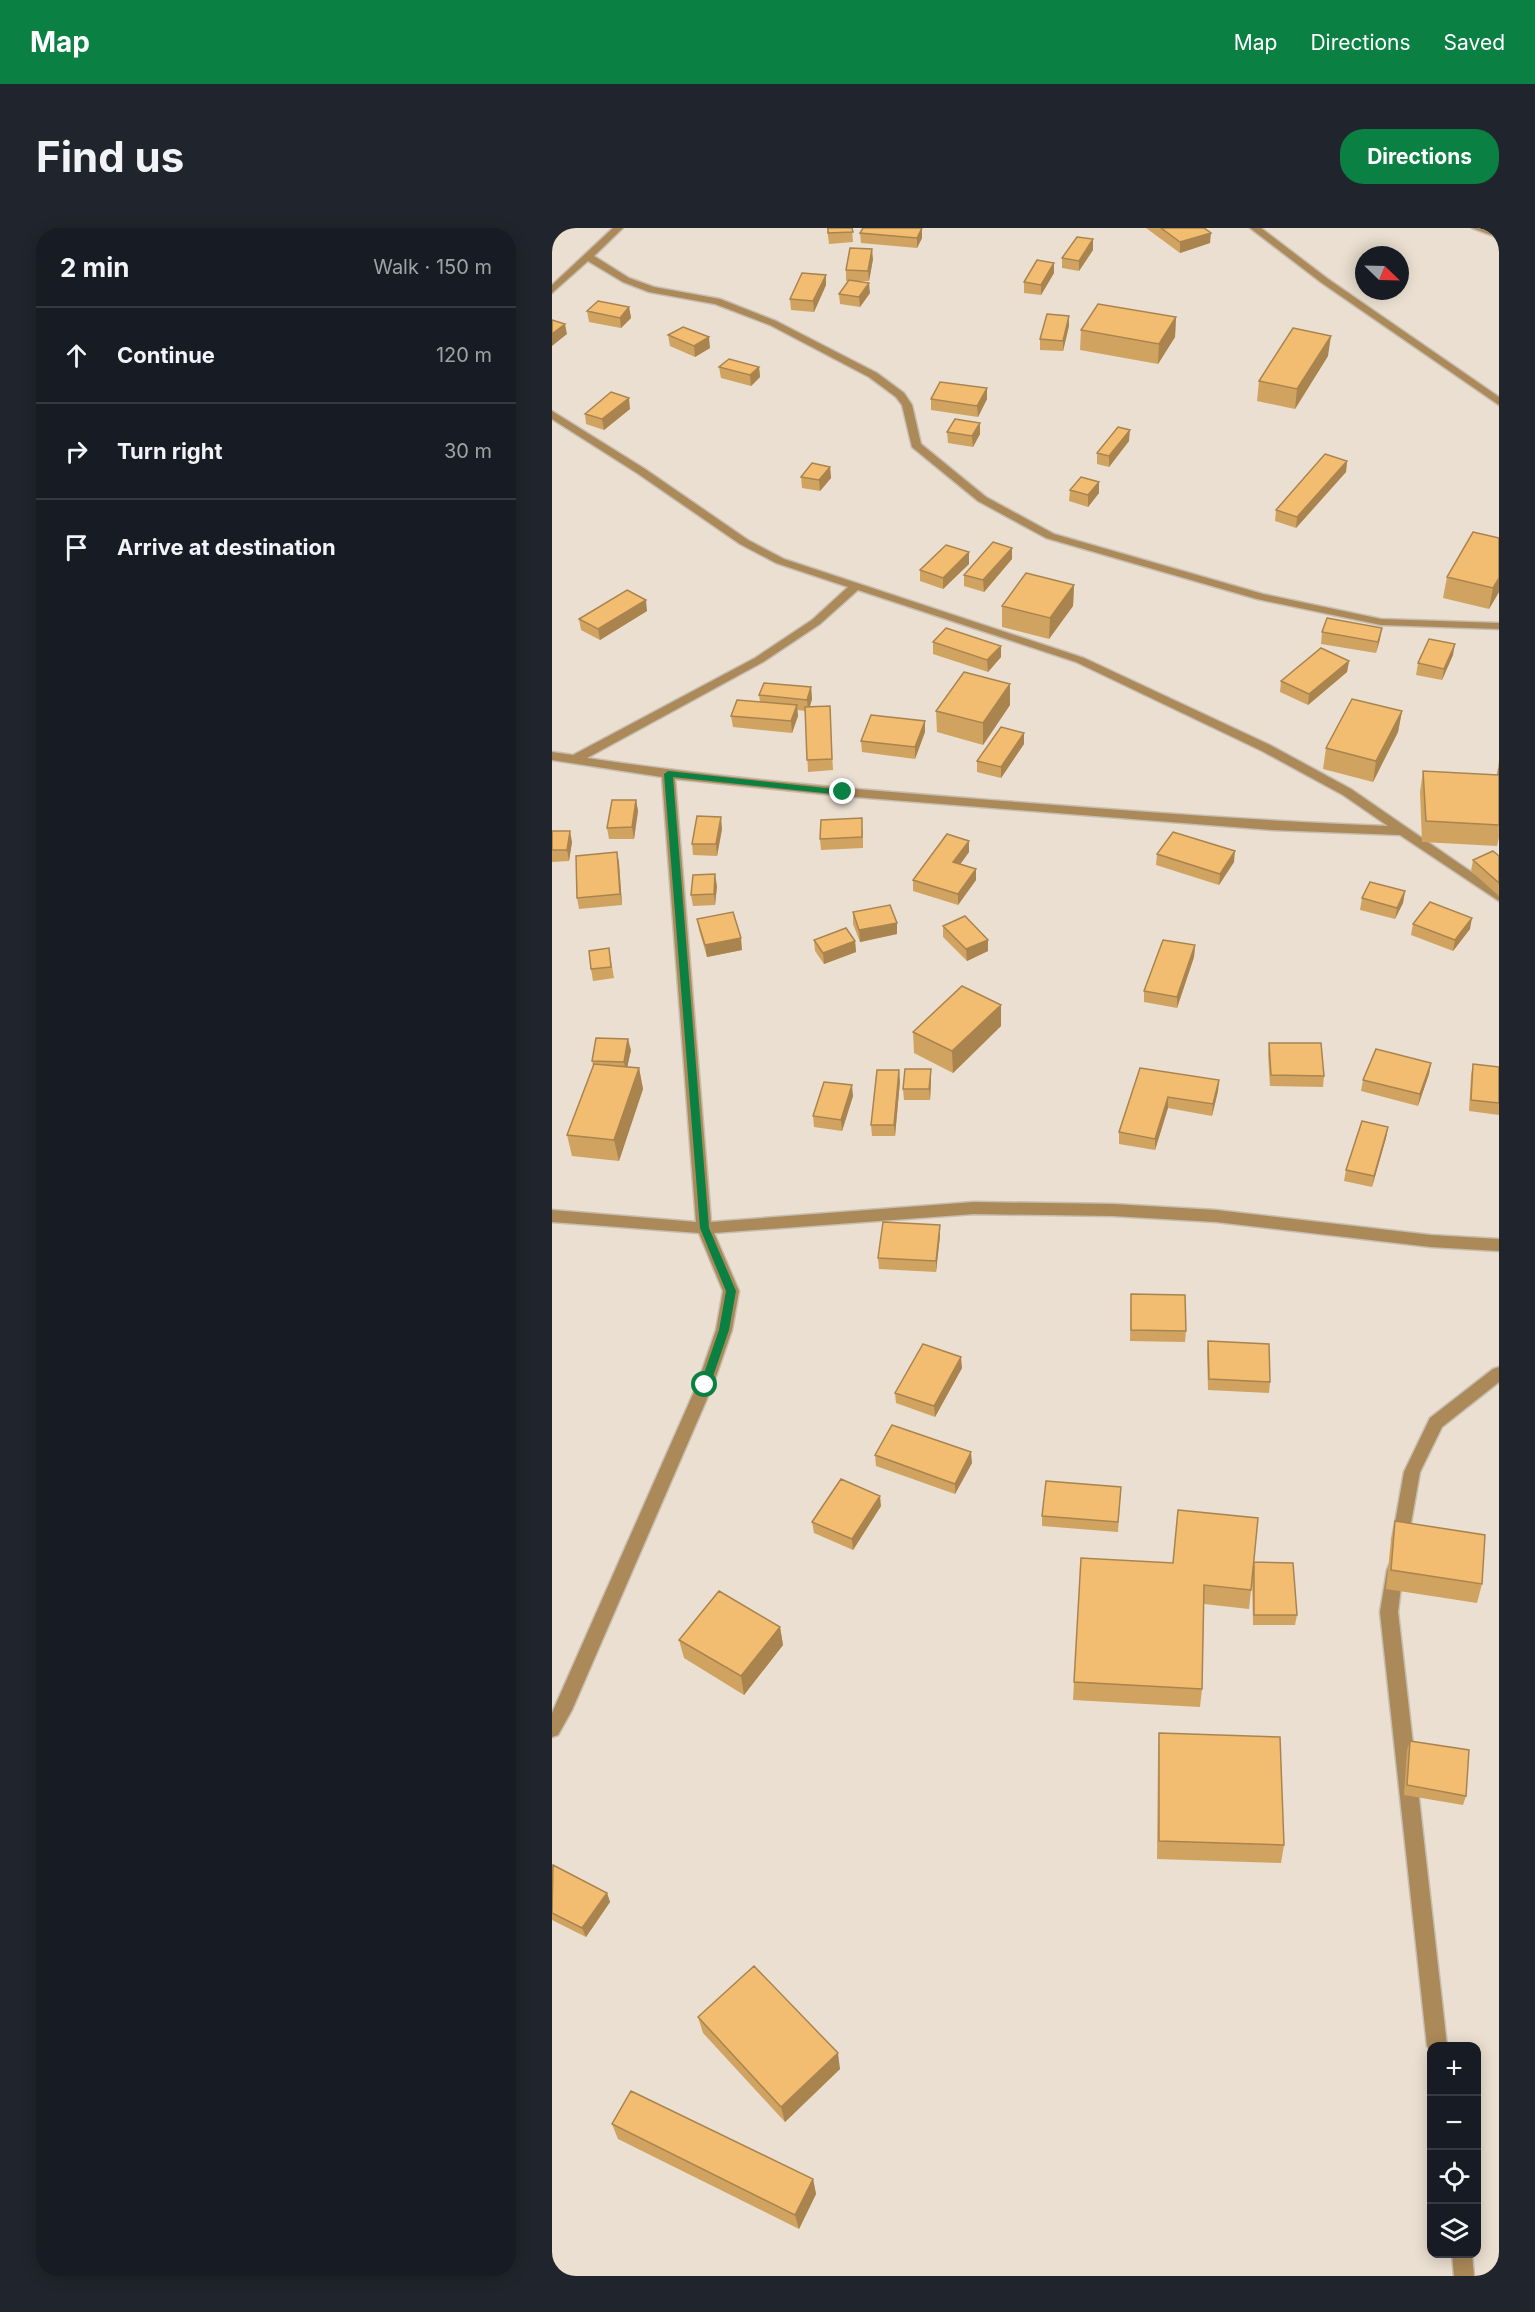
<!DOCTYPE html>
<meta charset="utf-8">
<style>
body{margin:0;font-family:Inter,sans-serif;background:#20242c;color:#f1f3f6}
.controls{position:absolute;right:18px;bottom:18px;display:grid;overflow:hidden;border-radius:12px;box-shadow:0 3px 15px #0003}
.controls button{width:54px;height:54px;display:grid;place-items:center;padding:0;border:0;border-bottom:2px solid #363941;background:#171b24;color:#f1f3f6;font:30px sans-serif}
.compass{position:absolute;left:803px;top:18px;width:54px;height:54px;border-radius:50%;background:#171b24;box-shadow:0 3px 15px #0003;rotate:113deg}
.stop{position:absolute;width:18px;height:18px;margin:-14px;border:4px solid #0b8043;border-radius:50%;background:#fff}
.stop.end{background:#0b8043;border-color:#fff;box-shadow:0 2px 6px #0008}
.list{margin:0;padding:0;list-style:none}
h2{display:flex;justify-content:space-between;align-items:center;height:78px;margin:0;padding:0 24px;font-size:26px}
h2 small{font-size:20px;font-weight:400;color:#9ea1a6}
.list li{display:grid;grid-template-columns:39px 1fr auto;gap:18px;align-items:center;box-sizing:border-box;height:96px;padding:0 24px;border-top:2px solid #363941}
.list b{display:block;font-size:22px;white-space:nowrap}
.list em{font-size:20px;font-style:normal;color:#9ea1a6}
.icon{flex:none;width:33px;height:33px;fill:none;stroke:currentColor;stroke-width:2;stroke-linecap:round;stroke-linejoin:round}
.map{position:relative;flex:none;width:947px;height:2048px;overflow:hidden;border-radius:24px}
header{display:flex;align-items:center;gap:36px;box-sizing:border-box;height:84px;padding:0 30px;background:#0b8043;color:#fff}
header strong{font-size:28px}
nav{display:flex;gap:33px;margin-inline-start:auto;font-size:21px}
.intro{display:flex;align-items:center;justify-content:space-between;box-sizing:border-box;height:144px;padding:0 36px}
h1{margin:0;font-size:42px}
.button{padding:15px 27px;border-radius:24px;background:#0b8043;color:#fff;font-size:21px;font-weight:700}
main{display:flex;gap:36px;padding:0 36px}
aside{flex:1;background:#171b24;border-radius:24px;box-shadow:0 3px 15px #0003}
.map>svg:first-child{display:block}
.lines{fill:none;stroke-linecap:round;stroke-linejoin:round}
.minor-casing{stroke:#c7bdb0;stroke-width:3}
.minor{fill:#ab8958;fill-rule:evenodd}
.wall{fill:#d0a361}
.shaded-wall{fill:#a9844f}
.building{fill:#f2bd71;stroke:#a9844f;stroke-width:1.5}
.route{fill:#0b8043}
</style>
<header>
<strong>Map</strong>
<nav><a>Map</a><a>Directions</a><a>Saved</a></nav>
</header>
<div class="intro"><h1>Find us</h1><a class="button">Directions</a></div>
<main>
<aside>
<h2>2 min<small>Walk · 150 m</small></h2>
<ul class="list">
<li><svg class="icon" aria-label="ahead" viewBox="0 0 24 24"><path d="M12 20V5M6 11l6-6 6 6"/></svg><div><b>Continue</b></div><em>120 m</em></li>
<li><svg class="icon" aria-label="right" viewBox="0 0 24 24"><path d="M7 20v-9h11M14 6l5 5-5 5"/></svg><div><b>Turn right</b></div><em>30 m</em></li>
<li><svg class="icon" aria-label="arrive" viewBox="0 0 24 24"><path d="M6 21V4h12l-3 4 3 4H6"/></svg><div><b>Arrive at destination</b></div></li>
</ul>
</aside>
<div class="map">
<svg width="947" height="2048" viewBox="0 0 947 2048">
<rect width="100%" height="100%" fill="#eadfd0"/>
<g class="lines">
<g class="minor-casing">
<path id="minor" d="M61,0H71L42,28L77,50L102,59L168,71L224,93L325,145L352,165L360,177L369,216L434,269L502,306L711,366L829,391L947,395V401L829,397L705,371L494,310L426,273L360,219L350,177L344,169L317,149L218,97L163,76L97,64L71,54L36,33L0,65V57Z
M698,0H709L776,51L947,169V177L770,55Z
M920,0H935L947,4V10Z
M0,183L93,241L196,312L232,331L532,430L718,517L799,561L947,663V673L848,607L720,602L290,568L123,551L159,994L422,974L561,976L664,982L879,1007L947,1011V1023L879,1019L664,994L561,988L422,986L162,1005L187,1063L180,1102L161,1157L20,1482L6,1507L0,1509V1485L145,1157L164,1102L171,1063L147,1005L0,994V982L144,994L110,549L0,532V524L21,527L203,430L260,392L296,359L224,335L188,316L85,245L0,191ZM306,362L524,434L710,523L791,567L836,598C707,593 579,583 451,573C312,562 173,551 35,530L211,434L268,396Z
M947,1139V1154L890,1199L868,1244L856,1312L854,1317L848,1319L842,1317L840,1312L852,1244L878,1190L941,1141Z
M843,1335L849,1337L851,1342L846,1384L895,1818H880V1825L875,1818L828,1384L835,1342L837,1337Z
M900,2026H920L922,2048H902Z"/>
</g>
<use href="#minor" class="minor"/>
</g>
<path class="wall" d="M275,0H300L301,14L277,16Z
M370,0V10L365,20L309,15L308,5Z
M594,0H652L658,15L628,25Z
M541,22L527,43L510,40V30Z
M321,31L317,53H308L318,65L308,79L288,76L287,66L296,53H294V42Z
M502,45L489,67L472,65V54Z
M274,57L262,84L239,82L238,71Z
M77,79L79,90L69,100L37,94L35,83Z
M624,89L623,109L606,136L528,122L529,102Z
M517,98L511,123L488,122V111Z
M116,107L158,120L143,129L118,118Z
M776,128L743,181L705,173L707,153Z
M167,139H207L208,149L199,158L169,150Z
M379,171H435L426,189L379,182Z
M78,181L52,202L34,196L33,186Z
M428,195V206L421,219L396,215L395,204Z
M577,213L557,239L545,236V225Z
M795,233L794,244L744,300L723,293L724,282Z
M278,239L279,250L268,263L250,260L249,249Z
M547,254V265L536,279L517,273L518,262Z
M921,304L947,364L937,381L891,370L895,349Z
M460,320V331L432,364L412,358V347Z
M417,324V336L391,361L368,353V342Z
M522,357L521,378L497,411L450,399V378Z
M95,383L48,412L29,402L27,391Z
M770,404L828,411L824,425L769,416Z
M381,414L449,429L436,444L381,426Z
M901,427L890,452L864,447L866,435Z
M797,433L795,444L756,477L728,464L729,453Z
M259,459L260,471L258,479L278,489L281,542L256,544L253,483L245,482L246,488L240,505L181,499L179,488L208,474L207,467Z
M458,477L431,517L385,504L384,483Z
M850,483L846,504L821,554L771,541L774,520Z
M373,493V504L363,531L310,524L309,513Z
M472,516L449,550L425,544V533Z
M947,532V610L945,618L870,614L868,564L871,543L945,547Z
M84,572L86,583L82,611H57L55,600Z
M170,601L165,628L141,627L140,616Z
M311,601V620L269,622L268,611Z
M0,603L20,614L17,633L0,634Z
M417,613V624L408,636L424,641V652L406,677L361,663V652Z
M65,624L67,635L70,677L27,681L25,670Z
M605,626L682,634L667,657L604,637Z
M947,628V668L919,643L921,632Z
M165,658L163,677L141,678L139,667Z
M853,663L851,675L843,691L808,682L810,670Z
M301,684L345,706L308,714L301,696Z
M145,691L190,722L155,729L147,702Z
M861,696L918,701L901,723L859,707Z
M391,698L436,712V723L415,733L391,709Z
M262,712L303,713L304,724L272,736L263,723Z
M643,717L642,729L625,780L592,774V763Z
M57,720L62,750L41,753L39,741Z
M449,777V798L401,845L362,825L361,804Z
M717,815L772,848L771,859L718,858L716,826Z
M79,822L75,839L87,840L91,861L67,933L20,928L15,907L41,838L40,833Z
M879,835L877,846L866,878L809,863L811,852Z
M921,836L947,839V887L917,883L919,847Z
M588,840L667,852L666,863L660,888L616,880L603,922L567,916V904Z
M379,841V853L378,872H352L351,861Z
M348,853L343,908H320L319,897Z
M301,868L290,903L262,899L261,888Z
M836,899L834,910L820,959L792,953L794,942Z
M388,1008L384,1044L327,1041L326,1030Z
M579,1066L634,1103L633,1114L578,1113Z
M656,1113L718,1154L717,1165L656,1162L655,1124Z
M410,1140L383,1189L344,1175L343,1165Z
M323,1227L420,1235L403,1266L324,1238Z
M569,1259L566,1304L490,1298V1288Z
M329,1278L301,1322L262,1305L260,1294Z
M843,1293L930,1356L925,1375L834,1361L839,1312Z
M702,1334L745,1387L743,1397H701L700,1354L697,1381L652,1376L650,1461L648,1479L521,1472L522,1454L621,1335Z
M228,1399L231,1417L192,1467L132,1430L127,1412Z
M607,1505L732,1617L729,1635L605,1631L606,1523Z
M858,1513L914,1568L911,1577L852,1567L855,1522Z
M0,1638L55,1665L58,1674L34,1709L0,1692Z
M146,1789L288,1841L233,1894L151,1805Z
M60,1896L261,1951L264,1966L247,2001L66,1911Z"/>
<path class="shaded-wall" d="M370,0V10L365,20V10Z
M659,5L658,15L628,25V14Z
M541,11V22L527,43V33Z
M320,21L321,31L317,53L316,43Z
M502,35V45L489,67V57Z
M274,47V57L262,84L261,73Z
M317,55L318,65L308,79L307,69Z
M77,79L79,90L69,100L68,90Z
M517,88V98L511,123V113Z
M624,89L623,109L606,136L607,116Z
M13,96L15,106L0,118V106Z
M779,108L776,128L743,181L745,161Z
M157,109L158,120L143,129L142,118Z
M207,139L208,149L199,158L198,147Z
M435,160V171L426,189L425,178Z
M77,170L78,181L52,202L50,191Z
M428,195V206L421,219L420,208Z
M578,202L577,213L557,239V228Z
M795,233L794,244L744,300L745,289Z
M278,239L279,250L268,263L267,252Z
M547,254V265L536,279V267Z
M460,320V331L432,364L431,352Z
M417,324V336L391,361V350Z
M947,350V364L937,381L941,360Z
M522,357L521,378L497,411L498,390Z
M94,372L95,383L48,412L46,401Z
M830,400L828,411L824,425L826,414Z
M903,416L901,427L890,452L892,441Z
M449,418V429L436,444L435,432Z
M797,433L795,444L756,477L757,466Z
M458,456V477L431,517V495Z
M259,459L260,471L256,483L255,472Z
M245,477L246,488L240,505L239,493Z
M850,483L846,504L821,554L824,533Z
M373,493V504L363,531V519Z
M472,505V516L449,550V539Z
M84,572L86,583L82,611L80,599Z
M169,589L170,601L165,628L164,616Z
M18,603L20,614L17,633L15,622Z
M417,613V624L402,645L401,634Z
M683,623L682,634L667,657L668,646Z
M65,624L67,635L70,677L68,666Z
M424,641V652L406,677V666Z
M163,646L165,658L163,677L162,666Z
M853,663L851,675L843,691L845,680Z
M920,690L918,701L901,723L903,712Z
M345,695V706L308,714L307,702Z
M189,710L190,722L155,729L153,717Z
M436,712V723L415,733L414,721Z
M303,713L304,724L272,736L271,725Z
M643,717L642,729L625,780V769Z
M449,777V798L401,845L400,823Z
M76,811L79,822L74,845L72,834Z
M879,835L877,846L866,878L868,866Z
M87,840L91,861L67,933L62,912Z
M379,841V853L378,872L377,861Z
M347,842L348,853L343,908L342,897Z
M667,852L666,863L660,888L661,876Z
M300,857L301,868L290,903L289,892Z
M616,869V880L603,922V911Z
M836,899L834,910L820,959L822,948Z
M388,997V1008L384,1044V1033Z
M409,1129L410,1140L383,1189L382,1178Z
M419,1224L420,1235L403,1266V1256Z
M328,1268L329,1278L301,1322L300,1311Z
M228,1399L231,1417L192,1467L189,1448Z
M55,1665L58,1674L34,1709L30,1700Z
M286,1825L288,1841L233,1894L229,1879Z
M261,1951L264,1966L247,2001L243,1987Z"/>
<path class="building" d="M276,0H300L301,4L276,5Z
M311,0H370L365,10L308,5Z
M609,0H652L659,5L628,14Z
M525,9L541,11L527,33L510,30Z
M298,20L320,21L316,43L294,42Z
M485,32L502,35L489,57L472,54Z
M250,45L274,47L261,73L238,71Z
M297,52L317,55L307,69L287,66Z
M46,73L77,79L68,90L35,83Z
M546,76L624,89L607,116L529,102Z
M495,86L517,88L511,113L488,111Z
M0,92L13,96L0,106Z
M131,99L157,109L142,118L116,107Z
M741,100L779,108L745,161L707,153Z
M177,131L207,139L198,147L167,139Z
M388,154L435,160L425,178L379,171Z
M59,164L77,170L50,191L33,186Z
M403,191L428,195L420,208L395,204Z
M566,199L578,202L557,228L545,225Z
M773,226L795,233L745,289L724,282Z
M260,235L278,239L267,252L249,249Z
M529,249L547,254L536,267L518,262Z
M921,304L947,310V350L941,360L895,349Z
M441,314L460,320L431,352L412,347Z
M394,317L417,324L391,350L368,342Z
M474,345L522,357L498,390L450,378Z
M75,362L94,372L46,401L27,391Z
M775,390L830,400L826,414L770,404Z
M394,400L449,418L435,432L381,414Z
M877,411L903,416L892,441L866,435Z
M769,420L797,433L757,466L729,453Z
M412,444L458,456L431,495L384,483Z
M212,455L259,459L255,472L207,467Z
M800,471L850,483L824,533L774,520Z
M185,472L245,477L239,493L179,488Z
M278,478L280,531L255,532L253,479Z
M319,487L373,493L363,519L309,513Z
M449,499L472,505L449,539L425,533Z
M947,540V597L874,593L871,543L946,547Z
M60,572H84L80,599L55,600Z
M145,588L169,589L164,616H140Z
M310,590V609L268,611L269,592Z
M0,603H18L15,622H0Z
M621,604L683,623L668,646L605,626Z
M395,606L417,613L401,634L424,641L406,666L361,652Z
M941,623L947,628V655L921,632Z
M65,624L68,666L25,670L24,628Z
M163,646L162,666L139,667L141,647Z
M818,654L853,663L845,680L810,670Z
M878,674L920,690L903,712L861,696Z
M338,677L345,695L307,702L301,684Z
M181,684L189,710L153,717L145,691Z
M413,688L436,712L414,721L391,698Z
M294,700L303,713L271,725L262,712Z
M611,712L643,717L625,769L592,763Z
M57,720L59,739L39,741L37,723Z
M410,758L449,777L400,823L361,804Z
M44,810L76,811L72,834L40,833Z
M717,815H769L772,848L719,847Z
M824,821L879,835L868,866L811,852Z
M42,836L87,840L62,912L15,907Z
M921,836L947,839V875L919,872Z
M588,840L667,852L661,876L616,869L603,911L567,904Z
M353,841H379L377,861H351Z
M325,842H347L342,897H319Z
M272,854L300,857L289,892L261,888Z
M810,893L836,899L822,948L794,942Z
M331,994L388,997L384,1033L326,1030Z
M579,1066L633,1067L634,1103L579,1102Z
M656,1113L717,1116L718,1154L657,1151Z
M371,1116L409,1129L382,1178L343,1165Z
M340,1197L419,1224L403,1256L323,1227Z
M289,1251L328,1268L300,1311L260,1294Z
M494,1253L569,1259L566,1294L490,1288Z
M626,1282L706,1290L699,1362L652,1357L650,1461L522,1454L529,1330L621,1335Z
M843,1293L933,1307L930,1356L839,1342Z
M702,1334L741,1335L745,1387H702Z
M167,1363L228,1399L189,1448L127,1412Z
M607,1505L728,1509L732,1617L607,1613Z
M858,1513L917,1522L914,1568L855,1557Z
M1,1637L55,1665L30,1700L0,1685Z
M202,1738L286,1825L229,1879L146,1789Z
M79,1863L261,1951L243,1987L60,1896Z"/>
<path class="route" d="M116,543L291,562L295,564L291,567L121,549L157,1000L184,1063L177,1102L158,1157L153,1161L148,1157L167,1102L174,1063L148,1000L112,546Z"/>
</svg>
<div class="controls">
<button>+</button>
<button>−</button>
<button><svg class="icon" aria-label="locate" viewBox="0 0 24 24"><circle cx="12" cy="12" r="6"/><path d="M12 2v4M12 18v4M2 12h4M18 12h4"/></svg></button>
<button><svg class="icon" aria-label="layers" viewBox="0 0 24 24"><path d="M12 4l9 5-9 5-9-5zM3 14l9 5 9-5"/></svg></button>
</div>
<svg class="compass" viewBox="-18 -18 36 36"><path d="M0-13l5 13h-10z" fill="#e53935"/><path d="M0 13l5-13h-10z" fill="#9ea1a6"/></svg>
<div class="stop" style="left:153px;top:1157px"></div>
<div class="stop end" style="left:291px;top:564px"></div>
</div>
</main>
